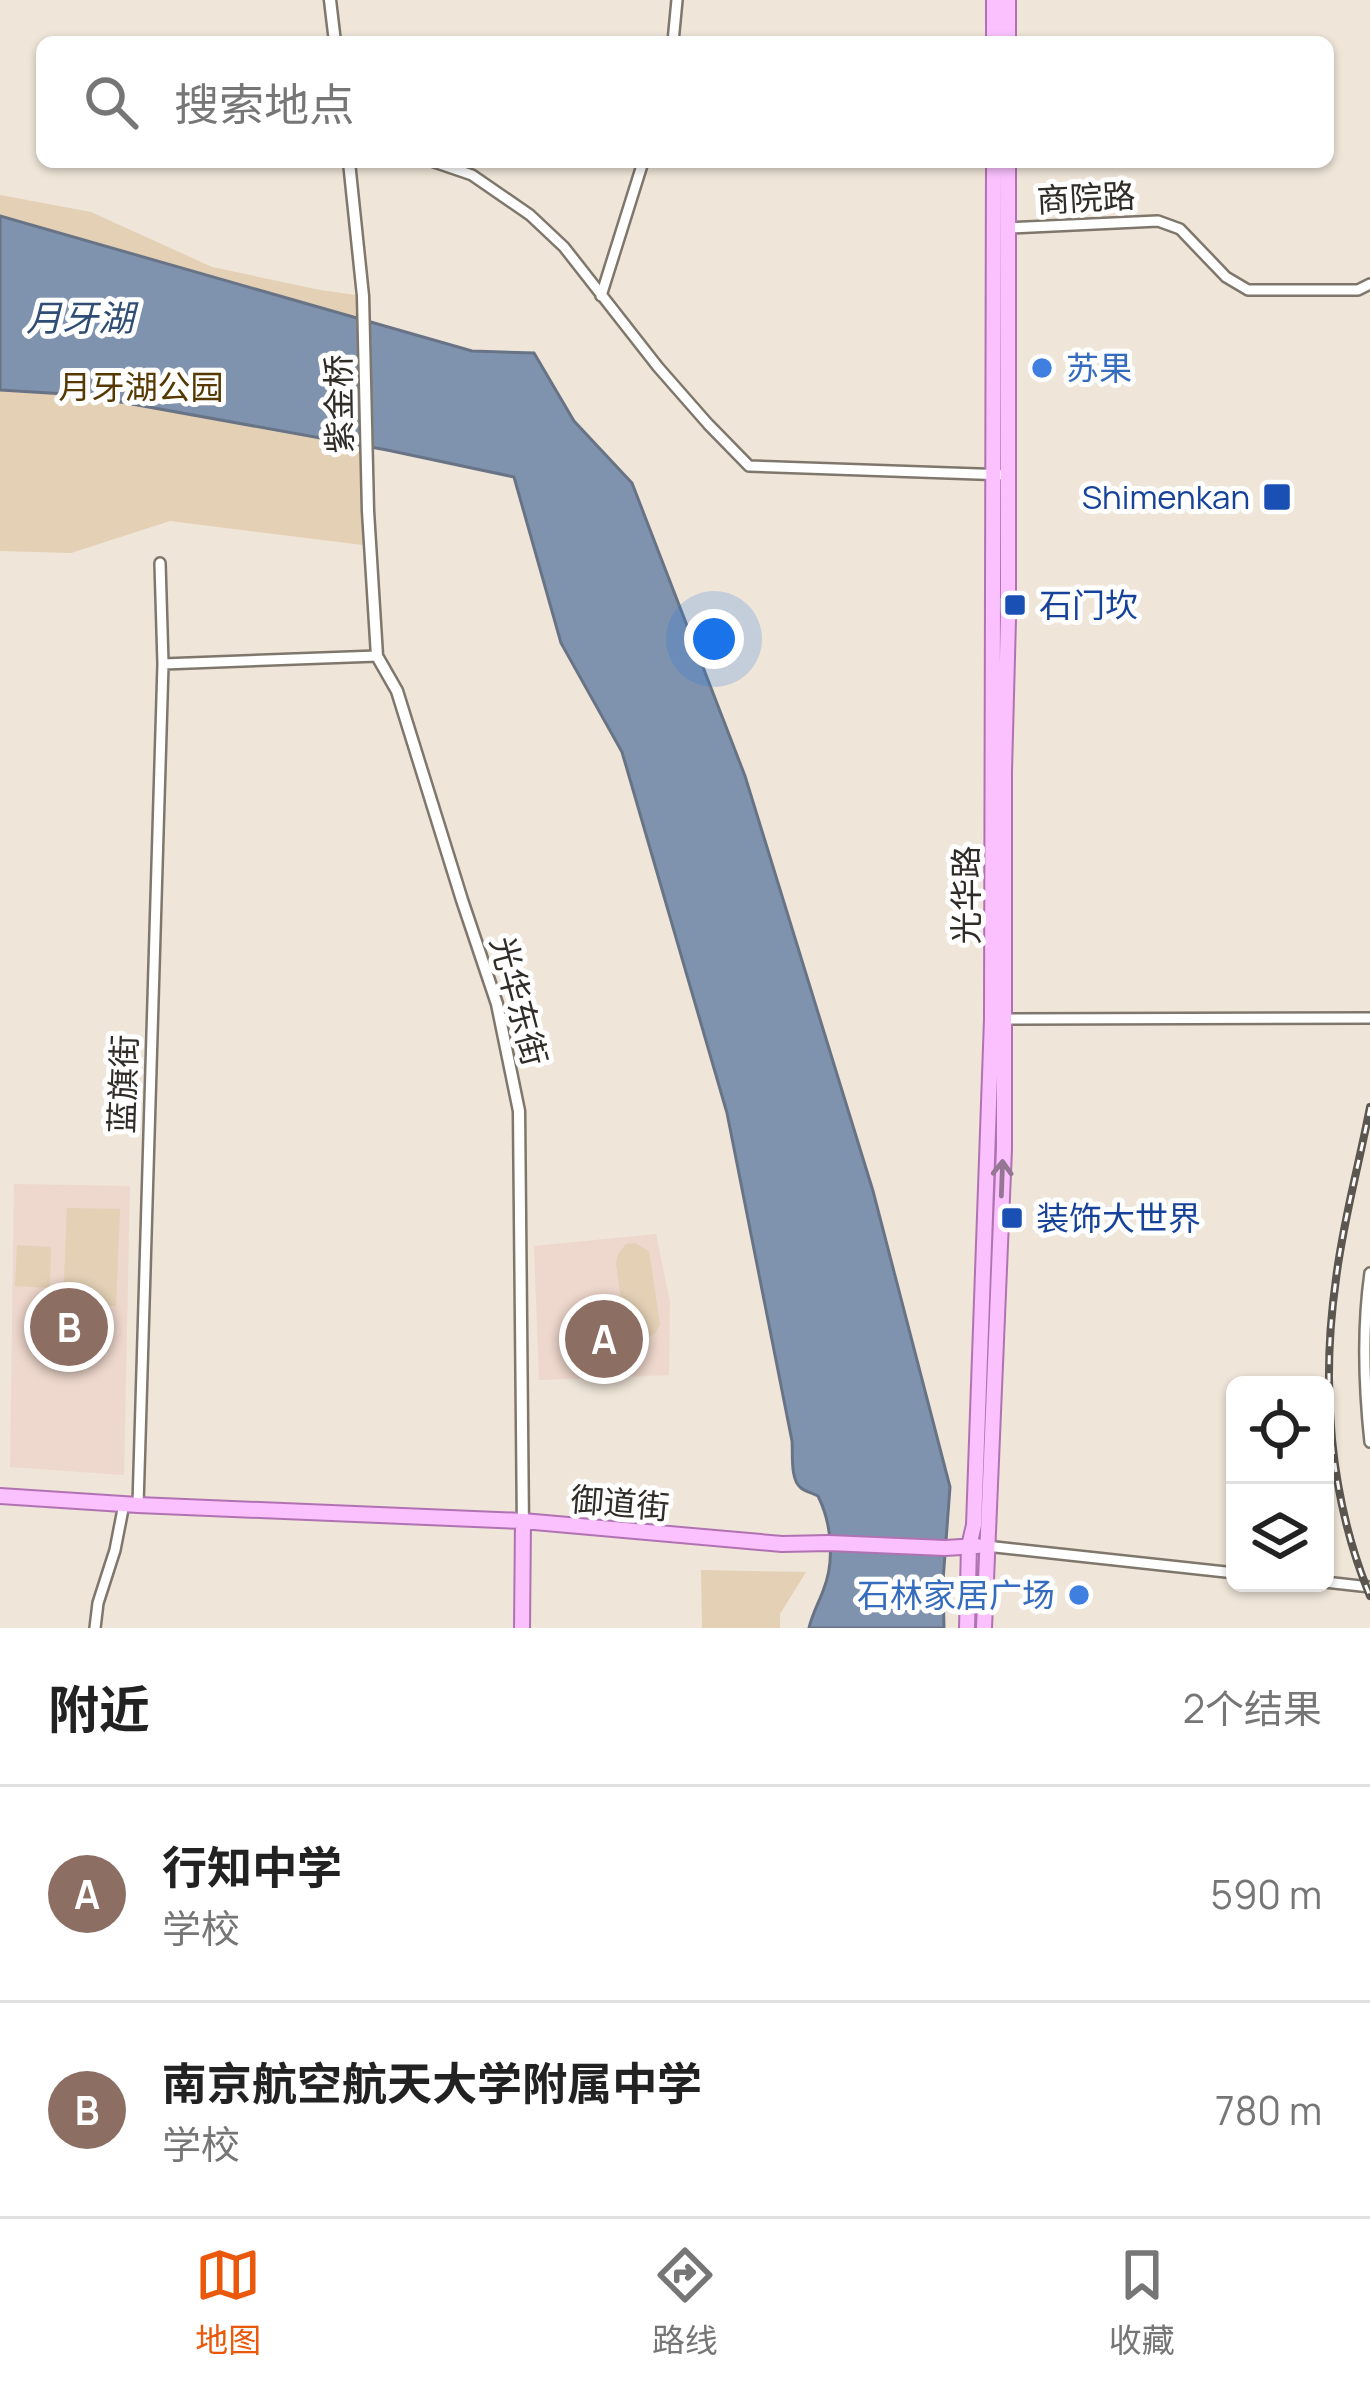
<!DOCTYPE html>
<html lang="zh">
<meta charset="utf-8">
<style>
body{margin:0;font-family:Manrope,"Noto Sans SC",sans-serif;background:#f6f6f6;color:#222}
.controls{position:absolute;right:36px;bottom:36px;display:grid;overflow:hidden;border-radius:18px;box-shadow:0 3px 9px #0004}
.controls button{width:108px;height:108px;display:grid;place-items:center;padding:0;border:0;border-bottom:3px solid #e0e0e0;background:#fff;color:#222;font:60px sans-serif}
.you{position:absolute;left:714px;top:639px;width:42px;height:42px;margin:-30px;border:9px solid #fff;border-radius:50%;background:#1a73e8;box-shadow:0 0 0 18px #1a73e833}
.badge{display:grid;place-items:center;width:78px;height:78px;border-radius:50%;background:#ea580c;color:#fff;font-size:39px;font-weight:700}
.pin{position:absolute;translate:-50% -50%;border:6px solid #fff;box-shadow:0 3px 12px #0006}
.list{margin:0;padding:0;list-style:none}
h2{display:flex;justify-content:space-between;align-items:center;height:156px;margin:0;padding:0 48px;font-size:51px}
h2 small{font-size:39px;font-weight:400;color:#767676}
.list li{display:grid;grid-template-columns:78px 1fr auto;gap:36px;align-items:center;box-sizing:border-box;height:216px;padding:0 48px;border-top:3px solid #e0e0e0}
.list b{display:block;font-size:45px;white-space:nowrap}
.list p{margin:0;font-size:39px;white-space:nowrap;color:#767676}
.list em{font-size:39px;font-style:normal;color:#767676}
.icon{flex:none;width:66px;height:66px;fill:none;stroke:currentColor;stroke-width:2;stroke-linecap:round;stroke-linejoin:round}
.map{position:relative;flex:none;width:1370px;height:1628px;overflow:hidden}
.search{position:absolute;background:#fff;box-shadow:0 3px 9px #0004;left:36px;right:36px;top:36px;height:132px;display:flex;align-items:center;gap:30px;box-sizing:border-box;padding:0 42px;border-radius:18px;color:#767676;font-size:45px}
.sheet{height:588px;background:#fff}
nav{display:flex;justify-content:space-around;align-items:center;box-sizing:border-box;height:168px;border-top:3px solid #e0e0e0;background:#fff;font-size:33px;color:#767676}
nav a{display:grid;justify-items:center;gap:6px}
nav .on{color:#ea580c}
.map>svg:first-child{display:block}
.education{fill:#eed7cc}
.green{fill:#e3d0b5}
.water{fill:#8093ae;stroke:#687486;stroke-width:3}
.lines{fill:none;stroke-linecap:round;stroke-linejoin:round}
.minor-casing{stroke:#7f776b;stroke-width:14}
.tertiary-casing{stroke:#7f776b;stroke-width:15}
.primary-casing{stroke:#b172b3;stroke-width:18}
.minor{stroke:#fff;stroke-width:9}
.tertiary{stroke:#fff;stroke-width:10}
.primary{stroke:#fac1fe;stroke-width:14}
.rail-casing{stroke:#5c5650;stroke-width:8}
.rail{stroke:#fff;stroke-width:3;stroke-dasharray:9;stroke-linecap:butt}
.oneway{stroke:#957693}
.shop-dot{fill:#3f7fe0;stroke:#fff;stroke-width:4.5}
.transit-dot{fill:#1a4fb4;stroke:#fff;stroke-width:4.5}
.labels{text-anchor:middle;stroke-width:10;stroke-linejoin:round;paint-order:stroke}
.street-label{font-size:33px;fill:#302c28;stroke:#fff}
.shop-label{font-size:33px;fill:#366cbe;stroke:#fff;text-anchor:start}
.park-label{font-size:33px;fill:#563801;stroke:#fff}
.transit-label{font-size:33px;fill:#164399;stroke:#fff;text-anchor:start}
.water-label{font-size:36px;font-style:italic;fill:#304d76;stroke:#fff}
</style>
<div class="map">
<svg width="1370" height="1628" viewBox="0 0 1370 1628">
<rect width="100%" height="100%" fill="#efe5d8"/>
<path class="education" d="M14,1184L130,1186L124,1475L10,1467Z
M656,1234L670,1302L669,1375L539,1380L534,1246Z"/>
<path class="green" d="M0,195L91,212L212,267L320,290L363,296L371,546L170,521L71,553L0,551Z
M67,1208L120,1209L116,1306L63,1304Z
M635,1243L649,1251L660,1324L656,1333L644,1340L629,1335L625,1329L616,1264L618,1254L626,1244Z
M17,1245L51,1247L50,1288L15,1286Z
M701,1570L806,1572L780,1614V1628H702Z"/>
<path class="water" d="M0,216L472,351L534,353L574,421L632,483L745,776L873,1191L950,1487L943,1581L944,1628H809C812,1615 818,1604 823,1591C835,1562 832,1524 818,1496C813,1493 806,1492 801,1488C790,1480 793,1454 792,1441L727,1113L622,752L561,643L514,477L387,450L82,395L0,390Z"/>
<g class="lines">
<g class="minor-casing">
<path id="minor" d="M673,42L677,0
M434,162L472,175L530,215L564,247L658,367L708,424L749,466L1007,475
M1008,228L1158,221L1180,229L1226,277L1248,290H1358L1370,284
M601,296L643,162
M163,664L377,656
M1004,1019L1370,1018
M1370,1273C1362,1329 1364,1386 1370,1442
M138,1505L163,664L160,563
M986,1546L1235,1573
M1325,1582L1370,1587
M95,1628L98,1603L115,1550L124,1504"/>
</g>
<g class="tertiary-casing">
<path id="tertiary" d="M330,0L335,42
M349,162L363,296L368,511L377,656L397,691L462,900L497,1004L519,1111L523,1529"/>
</g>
<g class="primary-casing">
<path id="primary" d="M994,0V42
M1008,0V42
M0,1496L138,1505L523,1521L782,1544L829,1543L945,1548L977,1546
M522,1628L523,1521L529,1522
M967,1628L969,1546L974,1525L992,1019L994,162
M984,1628L1004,1149V771L1008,619V162"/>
</g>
<use href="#minor" class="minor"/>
<use href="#tertiary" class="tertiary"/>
<use href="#primary" class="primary"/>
<g class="rail-casing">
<path id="rail" d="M1370,1107C1359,1165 1343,1221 1336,1279C1321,1384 1329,1497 1370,1596"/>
</g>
<use href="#rail" class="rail"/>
</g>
<defs><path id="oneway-shaft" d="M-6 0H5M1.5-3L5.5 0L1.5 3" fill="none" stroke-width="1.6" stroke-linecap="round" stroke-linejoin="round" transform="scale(3)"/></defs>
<use class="oneway" href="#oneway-shaft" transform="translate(1002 1178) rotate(-88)"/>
<g class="shop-dot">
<circle cx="1042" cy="368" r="12"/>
<circle cx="1079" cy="1595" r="12"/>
</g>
<g class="transit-dot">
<rect x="1262" y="482" width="30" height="30" rx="6"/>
<rect x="1003" y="593" width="24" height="24" rx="6"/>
<rect x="1000" y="1206" width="24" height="24" rx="6"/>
</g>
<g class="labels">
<g class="street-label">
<text transform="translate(1086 198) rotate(-3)" y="12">商院路</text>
<text transform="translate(339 404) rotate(-91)" y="12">紫金桥</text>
<text transform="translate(966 895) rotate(-90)" y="12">光华路</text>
<text transform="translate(519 1001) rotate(75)" y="12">光华东街</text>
<text transform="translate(123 1084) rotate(-88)" y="12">蓝旗街</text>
<text transform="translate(620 1503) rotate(5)" y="12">御道街</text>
</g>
<g class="shop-label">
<text x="1066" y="380">苏果</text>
<text x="1055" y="1607" text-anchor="end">石林家居广场</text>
</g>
<g class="park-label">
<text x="141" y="399">月牙湖公园</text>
</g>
<g class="transit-label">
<text x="1250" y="509" text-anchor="end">Shimenkan</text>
<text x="1039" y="617">石门坎</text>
<text x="1036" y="1230">装饰大世界</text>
</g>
<g class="water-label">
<text x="80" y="331">月牙湖</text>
</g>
</g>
</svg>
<div class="controls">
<button><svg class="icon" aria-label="locate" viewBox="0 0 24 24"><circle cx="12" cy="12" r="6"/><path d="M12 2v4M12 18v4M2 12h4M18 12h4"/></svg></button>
<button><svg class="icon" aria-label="layers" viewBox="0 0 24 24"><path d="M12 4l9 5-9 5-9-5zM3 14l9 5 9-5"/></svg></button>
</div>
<div class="you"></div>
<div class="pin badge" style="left:604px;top:1339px;background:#8d6e63">A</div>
<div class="pin badge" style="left:69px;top:1327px;background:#8d6e63">B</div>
<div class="search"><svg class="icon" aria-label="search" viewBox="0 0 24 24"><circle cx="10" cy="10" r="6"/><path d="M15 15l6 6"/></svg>搜索地点</div>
</div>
<section class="sheet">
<h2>附近<small>2个结果</small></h2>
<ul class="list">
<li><span class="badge" style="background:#8d6e63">A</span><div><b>行知中学</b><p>学校</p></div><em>590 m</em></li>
<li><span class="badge" style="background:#8d6e63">B</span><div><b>南京航空航天大学附属中学</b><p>学校</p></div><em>780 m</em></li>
</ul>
</section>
<nav>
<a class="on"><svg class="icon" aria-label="map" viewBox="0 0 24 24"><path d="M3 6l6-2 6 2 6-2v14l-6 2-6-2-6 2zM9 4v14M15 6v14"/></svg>地图</a>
<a><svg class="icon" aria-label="directions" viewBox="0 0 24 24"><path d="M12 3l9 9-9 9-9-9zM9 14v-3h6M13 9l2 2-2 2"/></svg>路线</a>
<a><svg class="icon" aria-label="saved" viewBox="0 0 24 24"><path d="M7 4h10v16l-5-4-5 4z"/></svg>收藏</a>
</nav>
